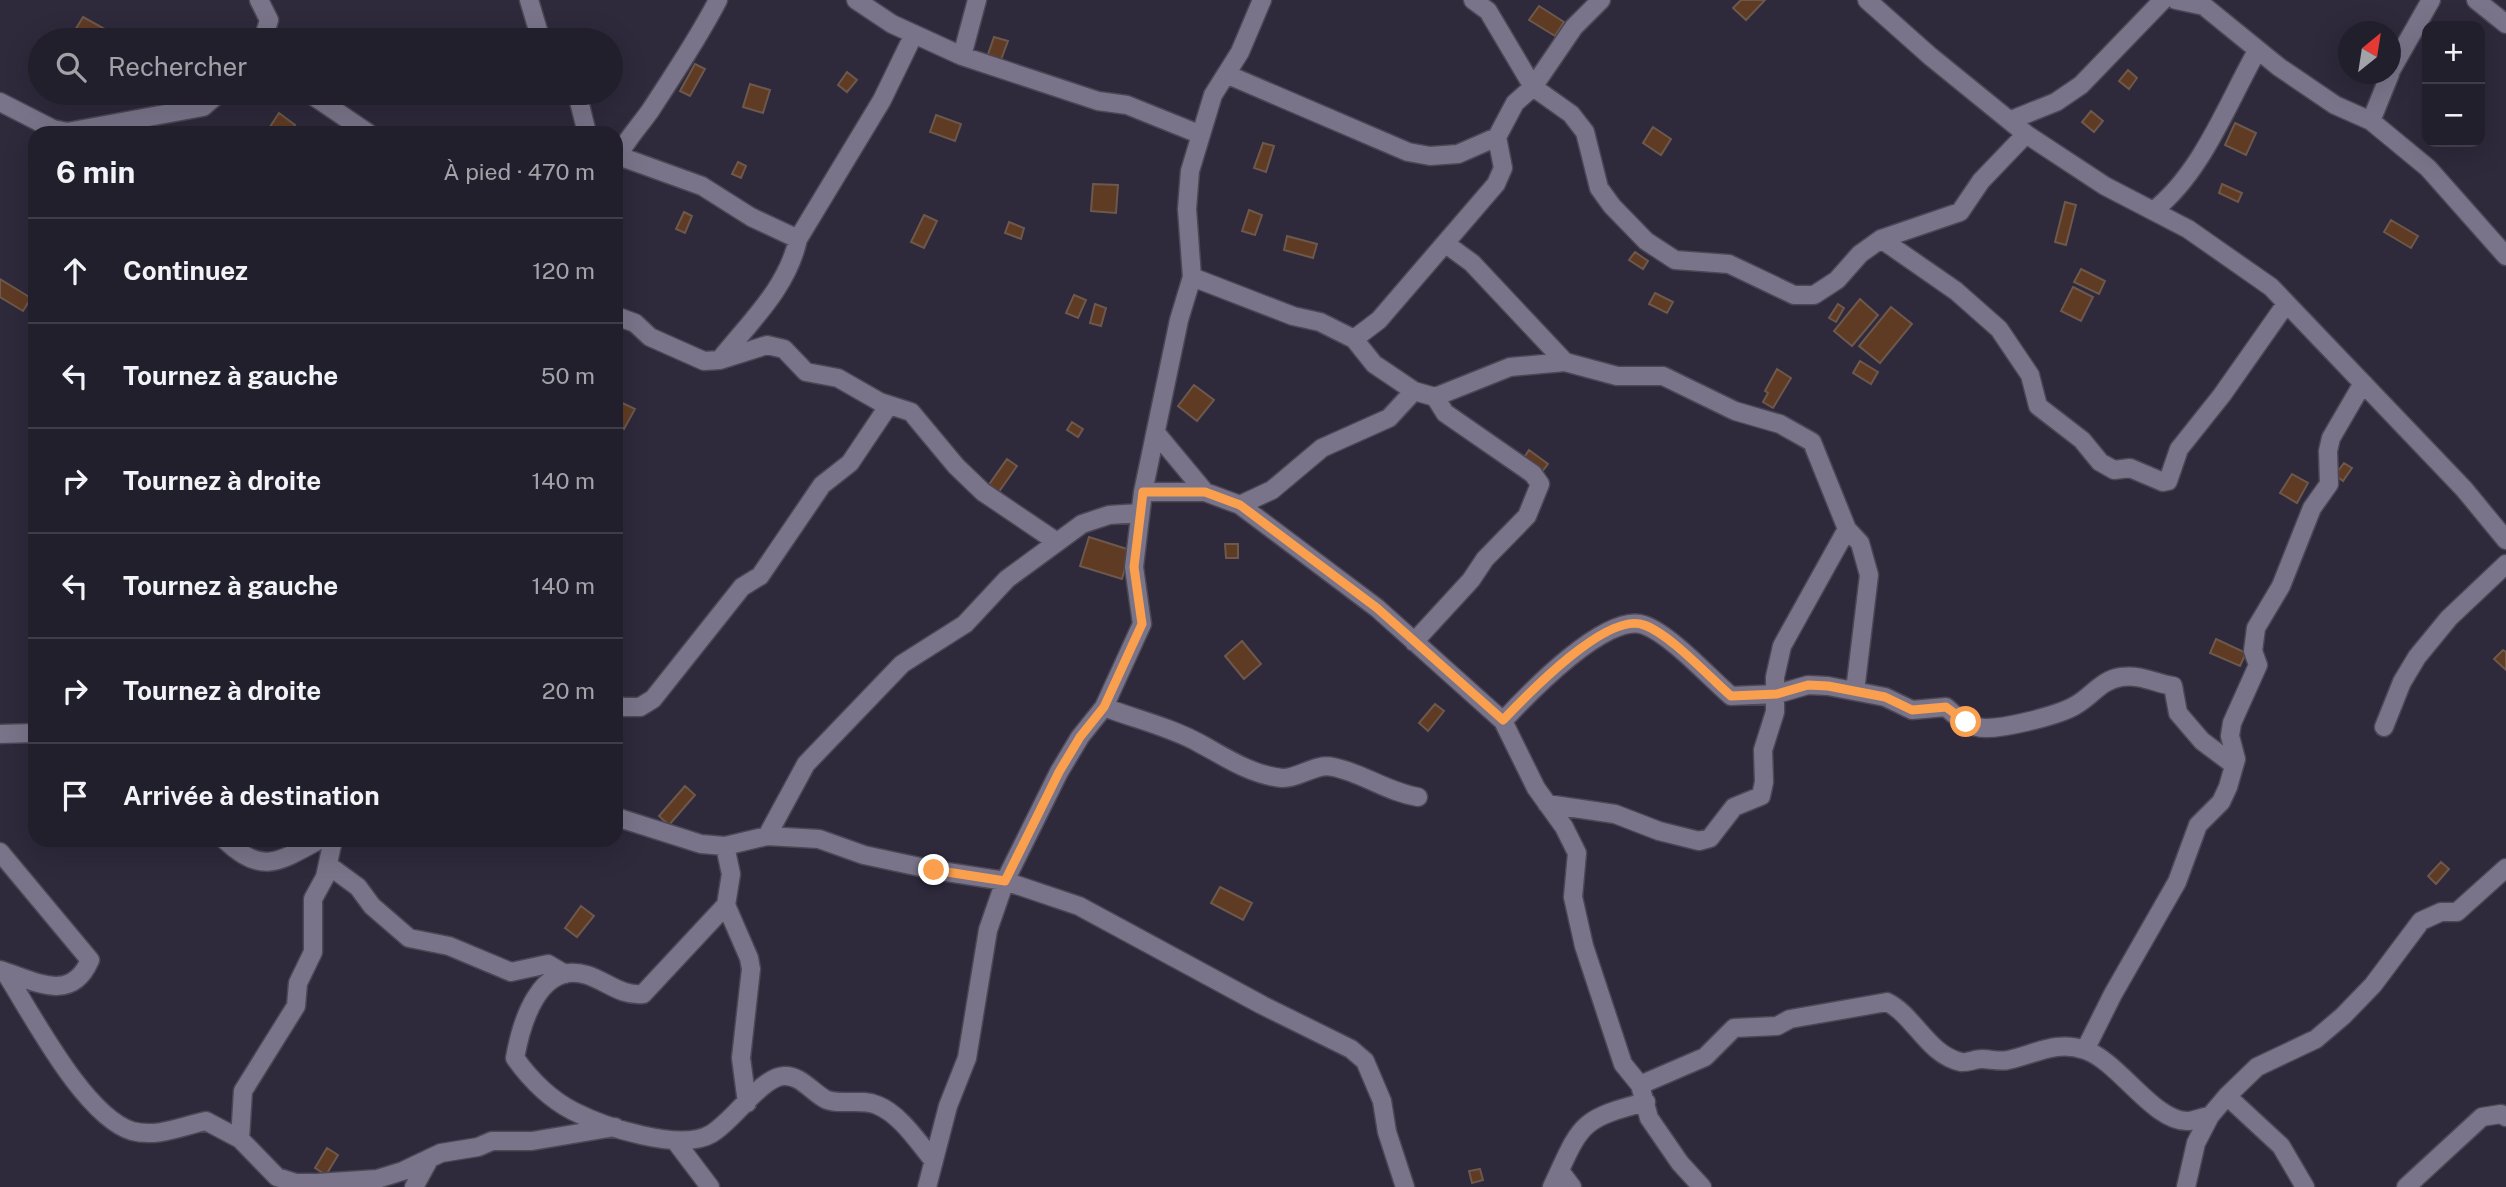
<!DOCTYPE html>
<html lang="fr">
<meta charset="utf-8">
<style>
body{margin:0;font-family:"Public Sans",sans-serif;background:#2e2c38;color:#f1f3f6}
.controls{position:absolute;right:21px;top:21px;display:grid;overflow:hidden;border-radius:14px;box-shadow:0 7px 28px #0002}
.controls button{width:63px;height:63px;display:grid;place-items:center;padding:0;border:0;border-bottom:2px solid #3f3d48;background:#221f2c;color:#f1f3f6;font:35px sans-serif}
.compass{position:absolute;left:2338px;top:21px;width:63px;height:63px;border-radius:50%;background:#221f2c;box-shadow:0 7px 28px #0002;rotate:30deg}
.stop{position:absolute;width:21px;height:21px;margin:-16px;border:5px solid #fa9f4e;border-radius:50%;background:#fff}
.stop.end{background:#fa9f4e;border-color:#fff;box-shadow:0 2px 7px #0008}
.list{margin:0;padding:0;list-style:none}
h2{display:flex;justify-content:space-between;align-items:center;height:91px;margin:0;padding:0 28px;font-size:30px}
h2 small{font-size:23px;font-weight:400;color:#a2a2a9}
.list li{display:grid;grid-template-columns:46px 1fr auto;gap:21px;align-items:center;box-sizing:border-box;height:105px;padding:0 28px;border-top:2px solid #3f3d48}
.list b{display:block;font-size:26px;white-space:nowrap}
.list em{font-size:23px;font-style:normal;color:#a2a2a9}
.icon{flex:none;width:38px;height:38px;fill:none;stroke:currentColor;stroke-width:2;stroke-linecap:round;stroke-linejoin:round}
.map{position:relative;flex:none;width:2506px;height:1187px;overflow:hidden}
.search{position:absolute;background:#221f2c;box-shadow:0 7px 28px #0002;left:28px;top:28px;width:595px;height:77px;display:flex;align-items:center;gap:18px;box-sizing:border-box;padding:0 24px;border-radius:38px;color:#a2a2a9;font-size:26px}
.panel{position:absolute;background:#221f2c;box-shadow:0 7px 28px #0002;left:28px;top:126px;width:595px;height:721px;border-radius:21px}
.map>svg:first-child{display:block}
.building{fill:#603b24;stroke:#6c584c;stroke-width:2}
.lines{fill:none;stroke-linecap:round;stroke-linejoin:round}
.minor-casing{stroke:#4b4755;stroke-width:21}
.minor{stroke:#797489;stroke-width:18}
.route{stroke:#fa9f4e;stroke-width:9}
</style>
<div class="map">
<svg width="2506" height="1187" viewBox="0 0 2506 1187">
<rect width="100%" height="100%" fill="#2e293b"/>
<path class="building" d="M1741,0H1765L1746,20L1733,8Z
M1539,6L1564,22L1555,36L1529,20Z
M83,17L105,29L98,40H69Z
M994,37L1008,41L999,65L986,60Z
M695,64L705,69L690,96L680,91Z
M2128,70L2137,78L2129,89L2119,81Z
M847,72L857,80L847,92L838,85Z
M750,84L770,90L763,113L743,107Z
M2091,111L2103,121L2094,132L2082,122Z
M279,113L295,125L289,133H266Z
M936,115L961,124L955,141L930,132Z
M2235,123L2256,133L2246,155L2225,145Z
M1653,127L1671,139L1661,155L1643,143Z
M1263,143L1274,146L1266,172L1254,168Z
M738,162L746,166L741,178L732,174Z
M1093,184L1118,185L1116,213L1091,211Z
M2222,184L2242,193L2238,202L2219,193Z
M2065,202L2076,205L2066,245L2055,242Z
M1249,210L1262,215L1255,235L1242,231Z
M684,212L692,216L685,233L676,229Z
M924,215L937,221L924,248L911,242Z
M2391,220L2418,236L2411,248L2384,232Z
M1009,222L1024,228L1021,239L1005,233Z
M1287,236L1317,244L1313,258L1284,250Z
M1635,252L1648,261L1643,269L1629,260Z
M2081,269L2105,281L2099,294L2074,282Z
M0,279L31,298L23,311L0,297Z
M2073,287L2093,297L2081,321L2061,311Z
M1655,293L1673,302L1667,313L1649,304Z
M1074,295L1086,300L1078,318L1066,313Z
M1860,299L1878,315L1852,346L1834,331Z
M1095,304L1106,308L1101,326L1090,323Z
M1838,304L1844,308L1836,322L1829,318Z
M1891,307L1912,324L1880,363L1859,346Z
M1860,361L1878,372L1871,384L1853,373Z
M1777,369L1791,378L1773,408L1763,402L1768,393L1765,391Z
M1194,385L1214,400L1197,421L1178,406Z
M616,400L635,409L624,429L616,425Z
M1072,422L1083,429L1078,437L1067,430Z
M1529,450L1548,464L1541,473L1523,459Z
M1007,459L1017,466L998,493L988,486Z
M2344,463L2352,468L2343,481L2335,475Z
M2292,474L2308,483L2297,503L2280,493Z
M1089,537L1130,550L1122,579L1080,566Z
M1225,544H1238V558H1226Z
M2216,639L2246,653L2240,666L2210,653Z
M1242,641L1261,664L1244,679L1225,656Z
M2503,650L2506,652V670L2494,659Z
M1435,704L1444,711L1428,731L1419,723Z
M685,786L695,795L669,825L659,816Z
M2441,862L2449,869L2436,884L2428,876Z
M1220,887L1252,903L1243,920L1211,903Z
M581,906L594,916L577,937L565,928Z
M327,1148L338,1155L326,1175L315,1168Z
M1480,1169L1483,1180L1472,1183L1469,1171Z"/>
<g class="lines">
<g class="minor-casing">
<path id="minor" d="M259,0L269,20L263,40
M529,0L541,40
M856,0L892,24L962,56L1098,101L1127,105L1199,134
M1473,0L1488,11L1533,87L1571,114L1585,132L1599,188L1612,206L1646,241L1675,260L1729,264L1794,295H1814L1837,280L1860,254L1881,239L1960,212L1981,181L2026,134
M1867,0L1930,56L2026,134L2105,186L2188,229L2271,287L2464,489L2506,540
M2176,0L2204,6L2279,67L2335,105L2371,121L2428,168L2506,256
M2476,0L2506,24
M962,56L977,0
M2390,72L2431,0
M1226,74L1408,152L1430,156L1458,154L1497,137L1515,103L1533,87L1574,27L1601,0
M309,93L368,133
M577,93L587,133
M0,102L53,129L67,132L203,107L219,93
M2011,120L2056,102L2081,85L2163,0
M2371,121L2390,74
M616,155L702,186L751,217L798,239
M616,160C625,141 638,128 650,111C674,74 698,39 718,0
M2153,211C2202,173 2227,104 2257,51
M1881,239L1956,291L1999,329L2030,375L2038,406L2082,440L2100,462L2114,470L2130,468L2163,482L2168,481L2179,449L2222,395L2286,304
M1446,244L1472,263L1565,362L1617,376H1663L1735,411L1780,424L1812,442L1847,529L1860,543L1869,575L1855,691
M1192,277L1293,316L1320,322L1354,339L1374,364L1414,391L1435,397L1445,413L1533,474L1540,484L1527,516L1485,559L1471,580L1414,642
M616,316L635,323L650,337L704,361L720,360L767,345L784,349L806,372L838,378L880,402L911,412L956,466L983,492L1057,542
M1354,339L1379,320L1496,184L1503,168L1497,137
M722,357C752,320 788,286 798,239L882,100L914,34
M1435,397L1510,367L1565,362
M1156,433L1205,492
M1143,492H1205L1240,505L1377,608L1503,721L1536,788L1564,827L1577,853L1573,897L1584,946L1623,1064L1640,1085L1649,1118L1680,1163L1702,1187
M1240,505L1272,490L1322,448L1389,418L1414,391
M616,703L619,707H640L653,699L742,587L760,576L822,485L850,463L889,405
M1104,707C1135,719 1170,727 1199,743C1225,757 1251,775 1282,778C1298,779 1315,763 1333,767C1363,773 1387,792 1418,797
M1503,721C1527,695 1607,611 1644,625C1670,634 1709,677 1731,696L1777,694L1808,685L1828,686L1885,697L1912,710L1946,707C1955,716 1965,723 1977,727C1995,732 2060,715 2076,705C2092,696 2101,680 2121,677C2140,674 2155,683 2173,686L2178,713L2202,741L2234,765
M2384,727L2402,682L2417,657L2449,618L2506,564
M0,734L35,733
M1547,804L1615,814L1659,831L1699,841L1710,838L1734,807L1761,796L1764,782L1763,750L1775,712V677L1782,646L1847,529
M616,817L701,844L725,846L767,836L819,839L864,855L934,870L1005,881L1079,906L1262,1005L1351,1049L1365,1061L1382,1101L1387,1132L1405,1187
M767,836L806,764L902,664L965,624L1007,579L1082,524L1109,515L1140,513
M225,840C262,876 280,861 319,840
M725,846L731,874L726,905L643,994C621,996 608,982 587,975C539,960 521,1024 515,1058C530,1079 550,1099 573,1111C604,1127 680,1152 711,1134C734,1121 761,1077 784,1076C800,1075 811,1091 825,1099C839,1106 861,1098 877,1105C900,1114 918,1142 933,1160
M0,852L90,960C71,1004 35,981 0,970
M328,865L358,887L372,906L409,938L449,946L511,972L548,964L565,974
M726,905L749,958L751,969L741,1058L747,1103
M5,972C32,1014 84,1116 132,1131C157,1138 182,1126 206,1121L240,1139L277,1177L296,1183H317L377,1179L403,1171L441,1153L478,1147L492,1141H532L615,1127
M2085,1050L2113,994L2177,882L2198,825L2221,802L2228,787L2236,759L2230,736L2232,723L2258,665L2253,651L2256,628L2281,586L2312,508L2329,484L2328,451L2331,438L2363,383
M1640,1085L1705,1057L1734,1028L1777,1026L1790,1019L1887,1002C1914,1015 1928,1055 1961,1062C1967,1063 1975,1059 1982,1059C1990,1059 2000,1062 2008,1060C2036,1054 2056,1040 2085,1050C2119,1061 2154,1123 2189,1121C2196,1120 2203,1117 2210,1116
M2227,1096L2281,1146L2305,1187
M240,1139L243,1091L296,1006L298,983L313,952V899L325,877L333,840
M676,1142L710,1187
M1560,1171L1572,1187
M414,1187L430,1158
M927,1187L948,1106L967,1058L988,930L1005,881L1059,772L1080,737L1104,707L1142,624L1134,567L1143,492L1179,320L1192,277L1187,209L1190,171L1213,95L1240,52L1262,0
M1552,1187C1581,1125 1578,1119 1646,1102
M2186,1187L2196,1143L2210,1116L2227,1096L2257,1067L2316,1039L2343,1016L2373,985L2421,921L2441,912H2457L2506,868
M2406,1187L2482,1117L2501,1114L2506,1117"/>
</g>
<use href="#minor" class="minor"/>
</g>
<g class="lines">
<path class="route" d="M934,870L1005,881L1059,772L1080,737L1104,707L1142,624L1134,567L1143,492H1205L1240,505L1377,608L1503,720C1527,695 1607,611 1644,625C1670,634 1709,677 1731,696L1777,694L1808,685L1828,686L1885,697L1912,710L1946,707L1966,722"/>
</g>
</svg>
<div class="controls">
<button>+</button>
<button>−</button>
</div>
<svg class="compass" viewBox="-18 -18 36 36"><path d="M0-13l5 13h-10z" fill="#e53935"/><path d="M0 13l5-13h-10z" fill="#a2a2a9"/></svg>
<div class="stop" style="left:1966px;top:722px"></div>
<div class="stop end" style="left:934px;top:870px"></div>
<div class="search"><svg class="icon" aria-label="search" viewBox="0 0 24 24"><circle cx="10" cy="10" r="6"/><path d="M15 15l6 6"/></svg>Rechercher</div>
<section class="panel">
<h2>6 min<small>À pied · 470 m</small></h2>
<ul class="list">
<li><svg class="icon" aria-label="ahead" viewBox="0 0 24 24"><path d="M12 20V5M6 11l6-6 6 6"/></svg><div><b>Continuez</b></div><em>120 m</em></li>
<li><svg class="icon" aria-label="left" viewBox="0 0 24 24"><path d="M17 20v-9H6M10 6l-5 5 5 5"/></svg><div><b>Tournez à gauche</b></div><em>50 m</em></li>
<li><svg class="icon" aria-label="right" viewBox="0 0 24 24"><path d="M7 20v-9h11M14 6l5 5-5 5"/></svg><div><b>Tournez à droite</b></div><em>140 m</em></li>
<li><svg class="icon" aria-label="left" viewBox="0 0 24 24"><path d="M17 20v-9H6M10 6l-5 5 5 5"/></svg><div><b>Tournez à gauche</b></div><em>140 m</em></li>
<li><svg class="icon" aria-label="right" viewBox="0 0 24 24"><path d="M7 20v-9h11M14 6l5 5-5 5"/></svg><div><b>Tournez à droite</b></div><em>20 m</em></li>
<li><svg class="icon" aria-label="arrive" viewBox="0 0 24 24"><path d="M6 21V4h12l-3 4 3 4H6"/></svg><div><b>Arrivée à destination</b></div></li>
</ul>
</section>
</div>
